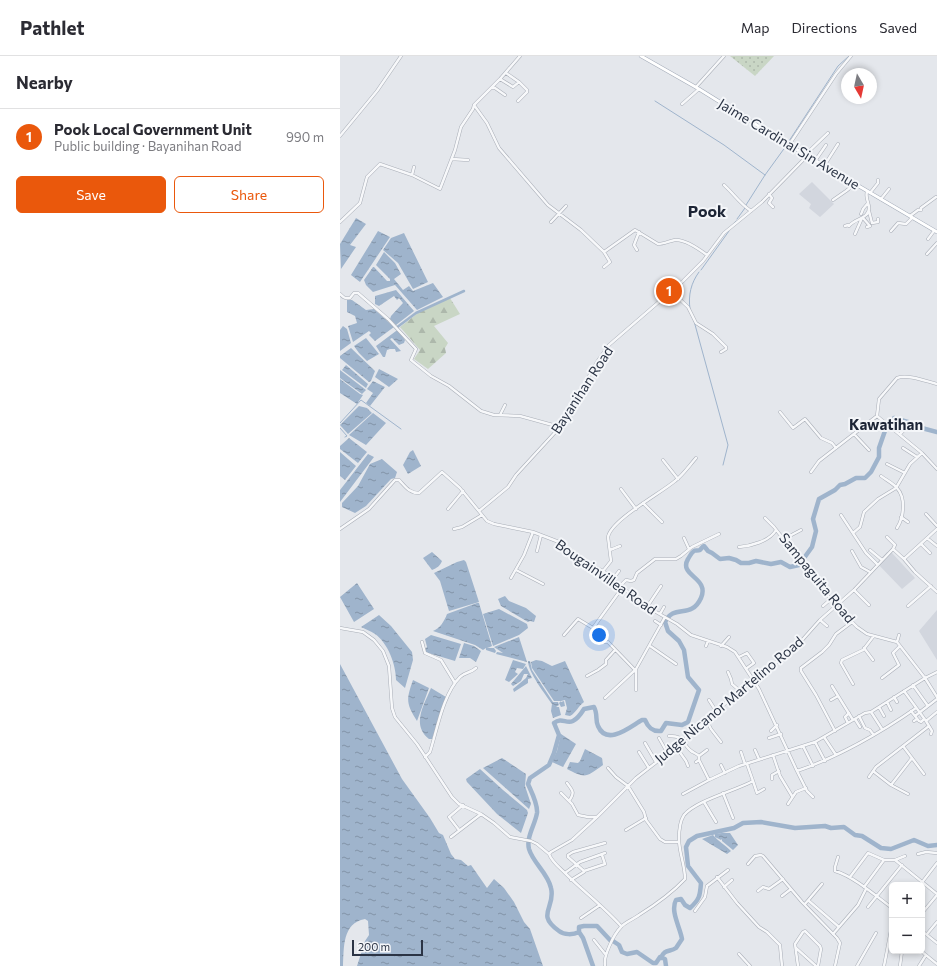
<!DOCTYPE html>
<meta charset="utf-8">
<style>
body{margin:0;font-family:Commissioner,sans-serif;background:#f7f7f7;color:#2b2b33}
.controls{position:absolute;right:12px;bottom:12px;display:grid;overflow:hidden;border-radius:6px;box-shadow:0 2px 6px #0003}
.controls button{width:36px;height:36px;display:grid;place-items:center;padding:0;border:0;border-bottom:1px solid #e1e1e2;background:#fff;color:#2b2b33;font:20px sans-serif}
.compass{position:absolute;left:501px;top:12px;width:36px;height:36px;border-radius:50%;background:#fff;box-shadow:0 2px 6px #0003;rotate:171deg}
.scale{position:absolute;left:12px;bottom:10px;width:71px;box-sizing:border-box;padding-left:4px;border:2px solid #2b3445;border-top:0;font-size:11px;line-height:14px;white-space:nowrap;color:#2b3445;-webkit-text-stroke:3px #f4f6f9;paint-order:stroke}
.you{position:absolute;left:259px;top:579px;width:14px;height:14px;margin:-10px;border:3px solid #fff;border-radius:50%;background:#1a73e8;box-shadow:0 0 0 6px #1a73e833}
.badge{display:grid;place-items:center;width:26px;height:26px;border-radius:50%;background:#ea580c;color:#fff;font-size:13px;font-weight:700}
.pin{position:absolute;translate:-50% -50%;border:2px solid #fff;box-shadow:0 1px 4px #0006}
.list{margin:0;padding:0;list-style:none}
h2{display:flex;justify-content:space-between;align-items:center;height:52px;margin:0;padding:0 16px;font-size:17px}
h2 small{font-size:13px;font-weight:400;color:#7c7c81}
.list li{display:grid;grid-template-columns:26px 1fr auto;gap:12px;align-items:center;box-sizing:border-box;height:56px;padding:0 16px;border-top:1px solid #e1e1e2}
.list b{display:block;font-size:15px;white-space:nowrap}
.list p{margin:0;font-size:13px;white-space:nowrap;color:#7c7c81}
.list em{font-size:13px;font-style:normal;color:#7c7c81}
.actions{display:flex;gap:8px;padding:12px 16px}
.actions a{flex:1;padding:9px 0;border:1px solid #ea580c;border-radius:6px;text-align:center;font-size:14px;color:#ea580c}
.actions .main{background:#ea580c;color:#fff}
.map{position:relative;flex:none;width:597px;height:910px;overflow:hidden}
header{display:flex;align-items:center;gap:24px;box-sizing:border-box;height:56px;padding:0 20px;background:#fff;border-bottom:1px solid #e1e1e2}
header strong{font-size:19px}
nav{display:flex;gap:22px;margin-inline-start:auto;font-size:14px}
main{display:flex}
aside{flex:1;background:#fff}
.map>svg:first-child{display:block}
.built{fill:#d2d6de}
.grass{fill:url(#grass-dots)}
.forest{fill:url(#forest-firs)}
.water{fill:url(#water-ripples)}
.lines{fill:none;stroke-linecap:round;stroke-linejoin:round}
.stream{stroke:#9fb4cc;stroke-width:1}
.canal{stroke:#9fb4cc;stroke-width:2.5}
.river{stroke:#9fb4cc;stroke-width:4.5}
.minor-casing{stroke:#a9aeb7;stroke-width:3.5}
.major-casing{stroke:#a3abb8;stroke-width:4}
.minor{stroke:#f7f8fa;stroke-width:2.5}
.major{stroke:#fff;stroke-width:3}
.labels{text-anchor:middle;stroke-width:4;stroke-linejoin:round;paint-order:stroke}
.street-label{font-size:14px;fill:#2b3445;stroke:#f4f6f9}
.neighbourhood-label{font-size:15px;font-weight:bold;fill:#1d2536;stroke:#f4f6f9}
.quarter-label{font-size:16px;font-weight:bold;fill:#1d2536;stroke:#f4f6f9}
</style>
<header>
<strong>Pathlet</strong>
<nav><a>Map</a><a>Directions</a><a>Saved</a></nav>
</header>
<main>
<aside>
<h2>Nearby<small></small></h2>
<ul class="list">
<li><span class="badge">1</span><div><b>Pook Local Government Unit</b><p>Public building · Bayanihan Road</p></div><em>990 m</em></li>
</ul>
<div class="actions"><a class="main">Save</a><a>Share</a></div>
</aside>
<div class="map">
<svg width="597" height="910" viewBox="0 0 597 910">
<defs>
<pattern id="grass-dots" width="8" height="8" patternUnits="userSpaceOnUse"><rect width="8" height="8" fill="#c9d6c5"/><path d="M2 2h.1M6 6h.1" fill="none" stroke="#adb8ab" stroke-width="1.8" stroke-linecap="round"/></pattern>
<pattern id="forest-firs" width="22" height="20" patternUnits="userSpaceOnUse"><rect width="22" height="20" fill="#c9d6c5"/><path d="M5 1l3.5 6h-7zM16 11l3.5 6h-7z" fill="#adb8ab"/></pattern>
<pattern id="water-ripples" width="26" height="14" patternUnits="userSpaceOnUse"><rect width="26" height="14" fill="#9fb4cc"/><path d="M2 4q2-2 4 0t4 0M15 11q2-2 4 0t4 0" fill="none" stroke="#8293a7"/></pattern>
</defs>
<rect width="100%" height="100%" fill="#e4e7ec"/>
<path class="built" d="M472,126L494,148L480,161L469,152L471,148L459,138Z
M547,496L552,497L575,522L562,533L537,507Z
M597,554V604L579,575Z"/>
<path class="grass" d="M390,0H434L415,20Z"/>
<path class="forest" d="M110,242L120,258L94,270L108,287L105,292L106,297L88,313L74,303L80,294L60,271L78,257Z"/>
<path class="water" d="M16,162L26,168L10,189L16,191L1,213L0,188Z
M38,175L50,181L20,226L11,219Z
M64,177L88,226L73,233L58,207L43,194L51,182Z
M44,196L55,207L61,218L54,223L63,234L69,230L73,235L93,227L103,241L77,254L55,229L33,236L26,229L24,224L33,211H34L47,225H50V223L36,209Z
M56,234L74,255L56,269L50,263L51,260L63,247L59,242L57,244L54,240L39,250L35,248V240Z
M7,244H12L26,254L34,253L54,271L35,285L29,279L31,277L29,275L13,286L8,270L17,267L15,260L7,256Z
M3,270L7,273L11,287L0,295V274Z
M56,275H58L65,284L64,287L59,289L52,282L50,283L61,295L56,296L55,293H50L47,294L45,301H43L36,290Z
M26,282L39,298L27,305L19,297L14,290Z
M11,292L35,315L31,325L29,326L0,302V300Z
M6,309L28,328L26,332L2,314Z
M39,313L58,323L49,331L35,321Z
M0,314L26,334L22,338L0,322Z
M0,323L20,338L23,339L17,348L0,337Z
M33,325L45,331L30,350L26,347L33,337L27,333Z
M19,350L27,352L32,357L8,378L0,369Z
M33,357L46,367L26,389L9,379Z
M9,382L27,396L18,407L0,393V390Z
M73,394L81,410L68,418L63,409L70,396Z
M0,396L16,410L5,424L0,420Z
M28,398L34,401L0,446V434Z
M42,403L57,416L55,422L51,423L26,450L15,457L2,451V447L18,430L30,408Z
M92,496L102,505C100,510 97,512 92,514L83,502Z
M124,504L126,506L139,546L109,555L100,525L94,517L117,506Z
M17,527L34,553L14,566L0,541Z
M165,540L169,545L186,552L196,560L194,566L190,565L188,566L161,550L158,543Z
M137,547H139L152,590L150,591L142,564L150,591L147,592H154L156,595L155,597L146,594V592L143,594L135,589L93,575C100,572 104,566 107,558Z
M159,553L187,568L188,572L179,579L153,590L143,558Z
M39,559L51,570L72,596L73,604L65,632L56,624C56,609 48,587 35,578C31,575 25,573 21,571Z
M91,579L121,588L115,605L85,596L84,594L87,591L85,583Z
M179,581L187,606L156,598L157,596L163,597L154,591Z
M124,587L134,590L141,595L136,606L130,602H119Z
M173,604L186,608L183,613L177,612L175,616L178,618L169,626L165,624Z
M196,604L202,605L212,610L225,605L244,646C238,650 236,657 230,660L225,659L227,652L225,644L221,645V646L224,645L225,650L221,651L219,647L221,645H214L192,612L191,606Z
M188,605H190L192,614L213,646H218L219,649L216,651H219L221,659L213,662L211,655L212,648C205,638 188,616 188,605Z
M0,608L62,723L90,762L99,777L103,779L111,798L115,803L121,804L128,810L131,809L147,832L154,823L164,832L174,846L184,866L190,873L203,910H17L25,885L29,879L28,865L25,863C2,867 4,892 3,910H0Z
M186,610L192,622L188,623V627L174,636L173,633L186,622L188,618H184L181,625L173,630L171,628Z
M73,624L89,632L77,665C66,647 66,644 73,624Z
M91,632L106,641L92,683H89C71,669 84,649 91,632Z
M221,678L236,688L223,711L212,706L217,695Z
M245,693L262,702L263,709C246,721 246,723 227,713L230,706L238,707L240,705Z
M162,702L186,718L185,730L191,748L189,753L143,712Z
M140,713L163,734L187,754L188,757L181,777L157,758L127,726L126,723Z
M382,777H390L398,789L393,794L382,785V783L381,784L375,781V778Z
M373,779C378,785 385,789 391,795L387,798L362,783Z"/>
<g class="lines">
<path class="stream" d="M315,45L384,89L425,119
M449,85L498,10L509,0
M406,149L425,119L446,90
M397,163L405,152
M392,169L396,165
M361,214L389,175
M350,253C348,239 351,227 359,216
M354,265L388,389L383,409
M0,367L21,344L61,373
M0,372L7,380L5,381"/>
<path class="canal" d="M56,272L76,257L124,235"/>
<path class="river" d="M548,368L554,362L571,367L578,371L597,376
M239,876V871L244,870H257L270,884
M273,885L279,889L282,896L287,898L297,896L313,907H316L320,901L325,903L326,910
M321,902C324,893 330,896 336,892L342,883C340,871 330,855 336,844L341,843L345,849L350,852C360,843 360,839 361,827L348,810L346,791L349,785L357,780L394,772L403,767L421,766L455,772L485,770L491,772L504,771L515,779L522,780L541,792L551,793L574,784L588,790L597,789
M253,910L243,882L239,876C233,879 224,879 219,875C195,858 216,852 211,832C208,817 193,807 189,793C186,781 195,769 197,757C198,748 192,737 188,728L190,722L209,709L214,697L219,679L214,667C225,658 229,677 244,653L254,651C258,658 255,664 258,670C267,691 291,670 302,664H305C308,671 312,676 321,675L326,667L342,669L348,666L359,634L348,621L344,594L339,585L328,575L325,566C334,547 351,564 361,542C370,521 338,520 348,503C350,500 351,497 354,495C355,494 358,495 360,494C361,493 362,491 364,490L368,495L372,497L380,503L389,502L396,504L401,507H409L416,505L431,508L441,506L450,511L459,509L472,491L476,475L473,463L479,443L495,434L500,429L505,428L516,422H525L531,416L539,401V392L547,369"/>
<g class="minor-casing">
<path id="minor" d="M166,17L179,26L187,34V36L178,45
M160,23L173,31L179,26
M356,31L384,0
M153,32H155L165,39
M342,48L359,33
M134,49L147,67L159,92L208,149L241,174L264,196L295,174L318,188C324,188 329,185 335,184C345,183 359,193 367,199
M0,80L37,35L61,0
M449,89L496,18L511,0
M465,99L488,77
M112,103L128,104
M475,105L486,89
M484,110L498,88
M72,119L74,111
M384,129C394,138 399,147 411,155
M530,137L538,127V124
M429,138L432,142L429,147L433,151
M541,143L549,133
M493,144L506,135L515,128
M529,155L532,167L538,166V163
M521,158L522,156L523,153L528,147
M570,160L578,154H581V152L596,141
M523,162L530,170L527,171
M0,166L20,147L27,121L40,108L72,119L100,133L115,94L121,71L133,53L134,49L160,23L180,0
M211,166L226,150
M505,170L508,169L509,170C515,162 529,163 529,152C529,146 525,142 527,136
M551,175L558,167L566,168L572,162
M515,178L522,162
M588,183L594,175
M297,194L294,189L299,176
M587,198L597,187
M264,211L270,206L264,196
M331,235L348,251L356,267L373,278L386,291V293L381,296
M0,238C3,241 5,243 10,242L14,237H18L48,263L76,293L71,304L91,320L109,330L141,355L154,359L180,360L220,371
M440,356L453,372L465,363L481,382L492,387L496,392
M160,359L165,349
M537,360L539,343L557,322C568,318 585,325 597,328
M514,378L529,394
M560,378L564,374
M563,392L577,401
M323,404L338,423
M547,408L565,417
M471,416L479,405L537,360L582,397L597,413
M541,420C546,424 553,427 557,432C566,442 564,461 557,472
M281,433L296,453
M303,447L322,466
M108,453L123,435
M139,455L168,431L176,419L220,371L257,306L269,289L343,225L363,205L384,177L422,146L467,100
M586,458L597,470
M501,459L526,497L537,508
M561,461L568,466
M425,462L434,471L496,550L517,571L527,578L557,586L585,622L597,641
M0,473L29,453L55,424H59C65,430 69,437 79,437L102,416L120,432L147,465L154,468L193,476L219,486L238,502L263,515L302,548L337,568L351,579L387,591L395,596L419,633L457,715L467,735L473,741
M114,473L122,471L142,459
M513,477L520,471L524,456L538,443L556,432L570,408L582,397
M547,481L555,489L553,493
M344,482L349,493
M587,482L597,490
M444,483L461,474
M581,488L590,497
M399,491C411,490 430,485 436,474
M270,494L280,490
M530,494L542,504
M197,495L201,479
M512,495L521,511L530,516
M564,503L575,516L597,536
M176,514L203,528
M263,515L271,505L268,481C271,464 321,437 335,425C343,419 349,410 356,402
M171,522L184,499L193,476
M273,523L279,515
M280,530L286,524L291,525L294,524L297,517L315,503H336L341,500L352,491L379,478
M282,532L253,572C252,581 260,586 268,586L295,614
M514,534L529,549
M483,550L491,543
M568,550L591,530
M307,551L321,530
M320,558L324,551
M480,564L487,570
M315,565L321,569
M0,572L23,576L34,584L43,595L49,610L52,652L55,661L77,688L112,741L119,748L141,758L154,767L170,781L191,785L197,788L209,798
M224,579L238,563L253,572
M82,586L85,597L101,604L115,627
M557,586L559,579
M310,590L336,608
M366,590L368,585
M381,590L389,581
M524,592L533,604
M399,601L407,597L414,607L407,612
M388,616L391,623L392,628L399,634
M247,620L258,614L266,608V604L275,594
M542,622L559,609L553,597L560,590
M513,628L501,607L502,604L523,594L533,581
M573,629L588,650
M492,630L513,664
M296,634V613L325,561
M564,635L586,665L597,656
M554,641L557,646
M265,642L295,614
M369,644L376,655
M491,644L498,640
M547,646L551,654
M539,651L544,660
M571,655L579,665L581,666L584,663
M531,656L542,673
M519,660L525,672L530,674L533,678
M575,660L597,643
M366,663L371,673L381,686
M515,663L520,671
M574,665L577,663
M508,667L505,661L509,657
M589,670L592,675L591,678
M431,675L437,669
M495,675L476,639L461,615V612L482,596L489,589L496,578L512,566
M329,680C345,680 341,686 350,694C353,697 356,697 359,700V704L369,724
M484,681L496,699
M319,682L328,698
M429,682L441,678
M475,686L485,705
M305,687L316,706
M463,690L473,710
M563,690L584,718
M336,691L346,705L348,710
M415,694L419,703
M299,696L309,712
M401,696L405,708
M433,699L440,720L452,740
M359,700L367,694
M85,701L90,696C97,674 103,638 120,621C125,616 131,617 136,612
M356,706L359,704
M381,709L385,717
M268,712L276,721L288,730L304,756L306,764L320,783L325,786H339
M457,715C496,702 542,676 576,652
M533,715L551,729L568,738
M529,721L536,711L589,670L586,665
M432,723V719L439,715
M413,725L417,737L424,733
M227,727C233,735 235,736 229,745
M551,729L572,702
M221,737L232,748L238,759L248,761H257
M383,737L393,762
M343,738L369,724L399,710L475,686L525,657L531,656L585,622L597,616
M364,746L376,766
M448,748L456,736L466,732
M119,774L109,761L123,749
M286,774L306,762
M111,781L141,758
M578,798L586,796L597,797
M262,799L265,808L244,815L228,801V799L233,796L265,787
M498,801L495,811V815C513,820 536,840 552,852
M555,804L597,838
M408,808L415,800L421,799L423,800L462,846L497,882L500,887L495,910
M225,817L240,806L265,797
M377,821L397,847L419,871L427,876L440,889L442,910
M510,821L528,797L544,804H555L565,800
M231,824L244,816
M580,829L597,807
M384,831L392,824
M524,831L544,804
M418,835L423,831L429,833L443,823
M442,840L451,833
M469,845L499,871
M465,848L482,828
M528,851L562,809
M355,855L365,841L367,830L388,814
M582,857L597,839
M241,862L260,849
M281,870C264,851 243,835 225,817C219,811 212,806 209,798L211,796L232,784L257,761L296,722L336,691L406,629L456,591L480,564L514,534L553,493L564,503L597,473
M582,875L597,887
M493,878L518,849L526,833
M587,878L597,866
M254,884L266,899
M456,892L476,910
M581,895L597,908
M399,898L410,910
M265,910C263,900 274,878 281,871C285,866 294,863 299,859C315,849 332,837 345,823C345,809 339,797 339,783C339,776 340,765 344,759C357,744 395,735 413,725L407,708
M458,910L455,888L463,876L465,875L480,890L481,893L478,910
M517,910L536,877
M544,910L552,869
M560,910L562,895
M579,910L586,899"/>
</g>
<g class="major-casing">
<path id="major" d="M301,0L359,33L449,89L597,176"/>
</g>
<use href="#minor" class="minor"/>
<use href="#major" class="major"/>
</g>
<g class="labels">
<g class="street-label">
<text transform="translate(449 88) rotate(31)" y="5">Jaime Cardinal Sin Avenue</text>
<text transform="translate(242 334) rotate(-57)" y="5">Bayanihan Road</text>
<text transform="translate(266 521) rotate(35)" y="5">Bougainvillea Road</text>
<text transform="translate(477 522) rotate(51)" y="5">Sampaguita Road</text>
<text transform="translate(389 644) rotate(-40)" y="5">Judge Nicanor Martelino Road</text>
</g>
<g class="neighbourhood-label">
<text x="546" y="374">Kawatihan</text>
</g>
<g class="quarter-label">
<text x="367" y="161">Pook</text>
</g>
</g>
</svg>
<div class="controls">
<button>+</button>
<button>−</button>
</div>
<svg class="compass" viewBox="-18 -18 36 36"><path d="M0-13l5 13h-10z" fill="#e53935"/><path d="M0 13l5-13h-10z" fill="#7c7c81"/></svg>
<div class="scale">200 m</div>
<div class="you"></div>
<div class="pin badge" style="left:329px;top:235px">1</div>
</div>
</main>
